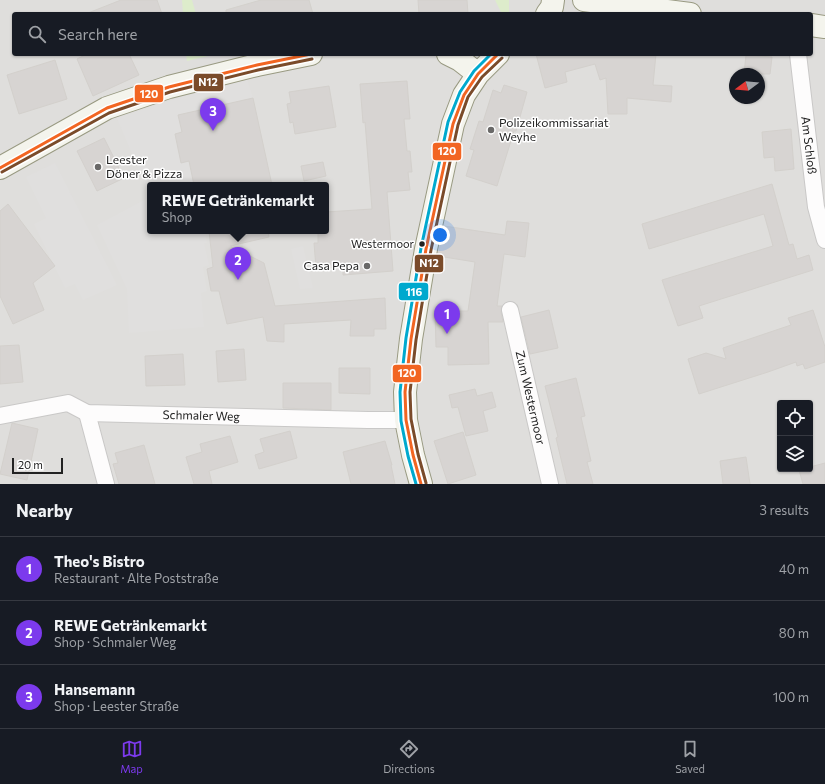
<!DOCTYPE html>
<meta charset="utf-8">
<style>
body{margin:0;font-family:Commissioner,sans-serif;background:#20242c;color:#f1f3f6}
.controls{position:absolute;right:12px;bottom:12px;display:grid;overflow:hidden;border-radius:4px;box-shadow:0 1px 3px #0004}
.controls button{width:36px;height:36px;display:grid;place-items:center;padding:0;border:0;border-bottom:1px solid #363941;background:#171b24;color:#f1f3f6;font:20px sans-serif}
.compass{position:absolute;left:729px;top:68px;width:36px;height:36px;border-radius:50%;background:#171b24;box-shadow:0 1px 3px #0004;rotate:254deg}
.scale{position:absolute;left:12px;bottom:10px;width:51px;box-sizing:border-box;padding-left:4px;border:2px solid #222;border-top:0;font-size:11px;line-height:14px;white-space:nowrap;color:#222;-webkit-text-stroke:3px #fff;paint-order:stroke}
.you{position:absolute;left:440px;top:235px;width:14px;height:14px;margin:-10px;border:3px solid #fff;border-radius:50%;background:#1a73e8;box-shadow:0 0 0 6px #1a73e833}
.badge{display:grid;place-items:center;width:26px;height:26px;border-radius:50%;background:#7c3aed;color:#fff;font-size:13px;font-weight:700}
.pin{position:absolute;translate:-50% -33px;filter:drop-shadow(0 1px 2px #0008)}
.pin::after{content:'';position:absolute;top:21px;width:14px;height:12px;background:inherit;clip-path:polygon(0 0,100% 0,50% 100%)}
.popup{position:absolute;left:147px;top:182px;width:182px;height:52px;box-sizing:border-box;display:grid;place-content:center;border-radius:4px;background:#171b24;filter:drop-shadow(0 1px 3px #0005);font-size:13px;white-space:nowrap;color:#9ea1a6}
.popup b{font-size:15px;color:#f1f3f6}
.popup::after{content:'';position:absolute;left:50%;top:100%;margin-left:-8px;border:8px solid transparent;border-top-color:#171b24}
.list{margin:0;padding:0;list-style:none}
h2{display:flex;justify-content:space-between;align-items:center;height:52px;margin:0;padding:0 16px;font-size:17px}
h2 small{font-size:13px;font-weight:400;color:#9ea1a6}
.list li{display:grid;grid-template-columns:26px 1fr auto;gap:12px;align-items:center;box-sizing:border-box;height:64px;padding:0 16px;border-top:1px solid #363941}
.list b{display:block;font-size:15px;white-space:nowrap}
.list p{margin:0;font-size:13px;white-space:nowrap;color:#9ea1a6}
.list em{font-size:13px;font-style:normal;color:#9ea1a6}
.icon{flex:none;width:22px;height:22px;fill:none;stroke:currentColor;stroke-width:2;stroke-linecap:round;stroke-linejoin:round}
.map{position:relative;flex:none;width:825px;height:484px;overflow:hidden}
.search{position:absolute;background:#171b24;box-shadow:0 1px 3px #0004;left:12px;right:12px;top:12px;height:44px;display:flex;align-items:center;gap:10px;box-sizing:border-box;padding:0 14px;border-radius:4px;color:#9ea1a6;font-size:15px}
.sheet{height:244px;background:#171b24}
nav{display:flex;justify-content:space-around;align-items:center;box-sizing:border-box;height:56px;border-top:1px solid #363941;background:#171b24;font-size:11px;color:#9ea1a6}
nav a{display:grid;justify-items:center;gap:2px}
nav .on{color:#7c3aed}
.map>svg:first-child{display:block}
.residential{fill:#dfdedc;fill-rule:evenodd}
.grass{fill:#ddeccb}
.parking{fill:#e0dfde}
.building{fill:#d7d4d2;stroke:#d3d0cc}
.lines{fill:none;stroke-linecap:round;stroke-linejoin:round}
.street-casing{stroke:#c9c8c7;stroke-width:18}
.secondary-casing{stroke:#999a82;stroke-width:24}
.street{stroke:#fdfcfc;stroke-width:16}
.secondary{stroke:#f4f4ed;stroke-width:22}
.bus-1-casing{stroke:#fff;stroke-width:6}
.bus-2-casing{stroke:#fff;stroke-width:6}
.bus-3-casing{stroke:#fff;stroke-width:6}
.bus-1{stroke:#f26522;stroke-width:3}
.bus-2{stroke:#7a4b2a;stroke-width:3}
.bus-3{stroke:#00a9ce;stroke-width:3}
.poi-dot{fill:#6a6968;stroke:#fff;stroke-width:1.5}
.bus-dot{fill:#222;stroke:#fff;stroke-width:1.5}
.labels{text-anchor:middle;stroke-width:3;stroke-linejoin:round;paint-order:stroke}
.bus-label{font-size:11px;fill:#222;stroke:#fff;text-anchor:end}
.poi-label{font-size:12px;fill:#222;stroke:#fff;text-anchor:start}
.street-label{font-size:12px;fill:#222;stroke:#fff}
.line-badge{stroke:#fff;stroke-width:1.5}
.badge-label{font-size:11px;text-anchor:middle;font-weight:bold;fill:#fff}
</style>
<div class="map">
<svg width="825" height="484" viewBox="0 0 825 484">
<rect width="100%" height="100%" fill="#f0eeeb"/>
<path class="residential" d="M0,0H825V484H0ZM14,14H811V54H14ZM735,74H759V98H735ZM150,185H326V231H150ZM780,403H810V469H780Z"/>
<path class="grass" d="M182,0H192L196,14H183Z
M495,0H509V14H502Z
M186,54H207L208,56L187,61Z"/>
<path class="parking" d="M246,76L253,98L179,115L182,132L175,134L181,163L189,161L194,185H150V231H205L207,243H204L209,265L203,267L207,291L201,293L204,327L129,333L127,289L97,225L150,197L117,118Z
M55,163L117,285L83,300L75,284L65,288L34,224L46,218L26,177Z
M303,246L313,288L300,289L291,249Z"/>
<path class="building" d="M121,0H157L162,14H88V13Z
M261,0H309L313,14H226V10Z
M418,0H467L468,14H419Z
M87,54H129L139,75L93,96L77,59Z
M536,54H656L653,85L672,86L671,102L627,98V114H608L606,78L600,80L595,64L565,72L567,82L545,88Z
M746,55L772,57L770,74H744Z
M55,60L67,99L19,114L7,75Z
M407,81L410,119H404L407,151H410L412,172H408L410,190L387,192L393,271L343,275V267L316,268L314,243H318V231H326V212L372,209L365,122L363,123L360,84Z
M504,85L527,92L516,131H514L497,186L466,176L474,150L470,149L479,121L483,122L493,90L501,93Z
M329,86L336,127L295,134L293,122L290,123L287,104L291,103L289,92Z
M253,98L272,185H194L189,161L181,163L175,134L182,132L178,115Z
M791,129L794,169L775,171L774,157L764,158L762,132Z
M104,138L124,178L97,191L77,151Z
M323,162L326,176L304,181L301,166Z
M772,184L789,245L793,244L797,259L809,255L813,270L699,306L703,318L678,326L662,280L773,246L764,214L649,249L642,224Z
M8,204L55,266L33,283L44,310L13,324L0,296V211Z
M507,221L529,223L525,257L504,254L497,306H502L501,312L503,322H488L489,364L448,365V347H436L435,311H468L475,262L438,256L444,226L505,235Z
M209,231H268L269,237L230,246L264,263L275,306L385,298L386,329H374V336H350L351,320L284,324V342L267,341L263,317L227,324L219,291H211L207,269L213,267Z
M549,310L558,348L530,354L521,317Z
M813,310L825,347V362L805,369L803,364L797,366L796,362L768,372L699,394L688,359L706,353L726,359L723,348L791,325L788,318Z
M19,345L23,382L0,384V346Z
M244,349L246,380L218,382L216,351Z
M183,354L185,385L146,386L145,356Z
M339,368H370V394L339,393Z
M576,378L585,416L581,417L591,461L587,462L593,484H567L556,438L558,437L545,386Z
M283,383H331V410L283,408Z
M475,389L477,396L492,392L496,407L483,411L488,431L466,436L458,407L452,408L449,395Z
M12,423L38,429L27,480L0,474Z
M290,431L297,458L259,469L255,455L264,452L260,439Z
M463,432L476,475L448,484L434,441Z
M230,436L238,462L209,471L212,484H194L186,457L202,452L200,444Z
M385,441L392,465H391L395,484H351L343,452Z
M144,445L155,484H119L113,464L118,463L115,453Z
M746,457L750,484H723L720,461Z
M825,463V484H803L799,470L810,469V467Z"/>
<g class="lines">
<g class="street-casing">
<g id="street">
<path id="s1" d="M798,54L816,207L825,240"/>
<path id="s2" d="M510,310L550,484"/>
<path d="M87,413L106,484"/>
<path id="s3" d="M0,416L68,403L87,413L368,420H406"/>
</g>
</g>
<g class="secondary-casing">
<path id="secondary" d="M584,0L690,14
M547,14L552,7L553,0
M811,25L825,27
M448,54L460,60L478,74
M0,168L107,108L169,87L257,65L311,54
M421,484L413,455L406,420L405,392L411,339L426,249L453,124L464,95L478,74L498,54"/>
</g>
<use href="#street" class="street"/>
<use href="#secondary" class="secondary"/>
<g class="bus-1-casing">
<path id="bus-1" d="M0,168L107,108L169,87L257,65L311,54
M421,484L413,455L406,420L405,392L411,339L426,249L453,124L464,95L478,74L498,54"/>
</g>
<g class="bus-2-casing">
<path id="bus-2" d="M2,172L109,113L170,92L258,70L312,59
M426,483L418,454L411,419L410,392L416,340L431,250L458,125L468,97L482,77L502,58"/>
</g>
<g class="bus-3-casing">
<path id="bus-3" d="M416,484L408,456L401,421L400,392L406,338L421,248L448,122L460,92L474,71L491,54"/>
</g>
<use href="#bus-1" class="bus-1"/>
<use href="#bus-2" class="bus-2"/>
<use href="#bus-3" class="bus-3"/>
</g>
<g class="poi-dot">
<circle cx="491" cy="130" r="4"/>
<circle cx="98" cy="167" r="4"/>
<circle cx="367" cy="266" r="4"/>
</g>
<circle class="bus-dot" cx="422" cy="244" r="3.5"/>
<g class="labels">
<g class="bus-label">
<text x="414" y="248">Westermoor</text>
</g>
<g class="poi-label">
<text x="499" y="127">Polizeikommissariat<tspan x="499" dy="14">Weyhe</tspan></text>
<text x="106" y="164">Leester<tspan x="106" dy="14">Döner &amp; Pizza</tspan></text>
<text x="359" y="270" text-anchor="end">Casa Pepa</text>
</g>
<g class="street-label">
<text dy="4" stroke="none"><textPath href="#s1" startOffset="92">Am Schloß</textPath></text>
<text dy="4" stroke="none"><textPath href="#s2" startOffset="90">Zum Westermoor</textPath></text>
<text dy="4" stroke="none"><textPath href="#s3" startOffset="205">Schmaler Weg</textPath></text>
</g>
</g>
<g class="line-badge">
<rect x="193" y="73" width="31" height="19" rx="4" fill="#7a4b2a"/>
<rect x="134" y="84" width="30" height="19" rx="4" fill="#f26522"/>
<rect x="432" y="142" width="30" height="19" rx="4" fill="#f26522"/>
<rect x="414" y="254" width="30" height="19" rx="4" fill="#7a4b2a"/>
<rect x="398" y="282" width="31" height="19" rx="4" fill="#00a9ce"/>
<rect x="392" y="364" width="30" height="19" rx="4" fill="#f26522"/>
</g>
<g class="badge-label">
<text x="208" y="86">N12</text>
<text x="149" y="98">120</text>
<text x="447" y="155">120</text>
<text x="429" y="267">N12</text>
<text x="414" y="296">116</text>
<text x="407" y="377">120</text>
</g>
</svg>
<div class="controls">
<button><svg class="icon" aria-label="locate" viewBox="0 0 24 24"><circle cx="12" cy="12" r="6"/><path d="M12 2v4M12 18v4M2 12h4M18 12h4"/></svg></button>
<button><svg class="icon" aria-label="layers" viewBox="0 0 24 24"><path d="M12 4l9 5-9 5-9-5zM3 14l9 5 9-5"/></svg></button>
</div>
<svg class="compass" viewBox="-18 -18 36 36"><path d="M0-13l5 13h-10z" fill="#e53935"/><path d="M0 13l5-13h-10z" fill="#9ea1a6"/></svg>
<div class="scale">20 m</div>
<div class="you"></div>
<div class="pin badge" style="left:447px;top:334px">1</div>
<div class="pin badge" style="left:238px;top:280px">2</div>
<div class="popup"><b>REWE Getränkemarkt</b>Shop</div>
<div class="pin badge" style="left:213px;top:131px">3</div>
<div class="search"><svg class="icon" aria-label="search" viewBox="0 0 24 24"><circle cx="10" cy="10" r="6"/><path d="M15 15l6 6"/></svg>Search here</div>
</div>
<section class="sheet">
<h2>Nearby<small>3 results</small></h2>
<ul class="list">
<li><span class="badge">1</span><div><b>Theo's Bistro</b><p>Restaurant · Alte Poststraße</p></div><em>40 m</em></li>
<li><span class="badge">2</span><div><b>REWE Getränkemarkt</b><p>Shop · Schmaler Weg</p></div><em>80 m</em></li>
<li><span class="badge">3</span><div><b>Hansemann</b><p>Shop · Leester Straße</p></div><em>100 m</em></li>
</ul>
</section>
<nav>
<a class="on"><svg class="icon" aria-label="map" viewBox="0 0 24 24"><path d="M3 6l6-2 6 2 6-2v14l-6 2-6-2-6 2zM9 4v14M15 6v14"/></svg>Map</a>
<a><svg class="icon" aria-label="directions" viewBox="0 0 24 24"><path d="M12 3l9 9-9 9-9-9zM9 14v-3h6M13 9l2 2-2 2"/></svg>Directions</a>
<a><svg class="icon" aria-label="saved" viewBox="0 0 24 24"><path d="M7 4h10v16l-5-4-5 4z"/></svg>Saved</a>
</nav>
